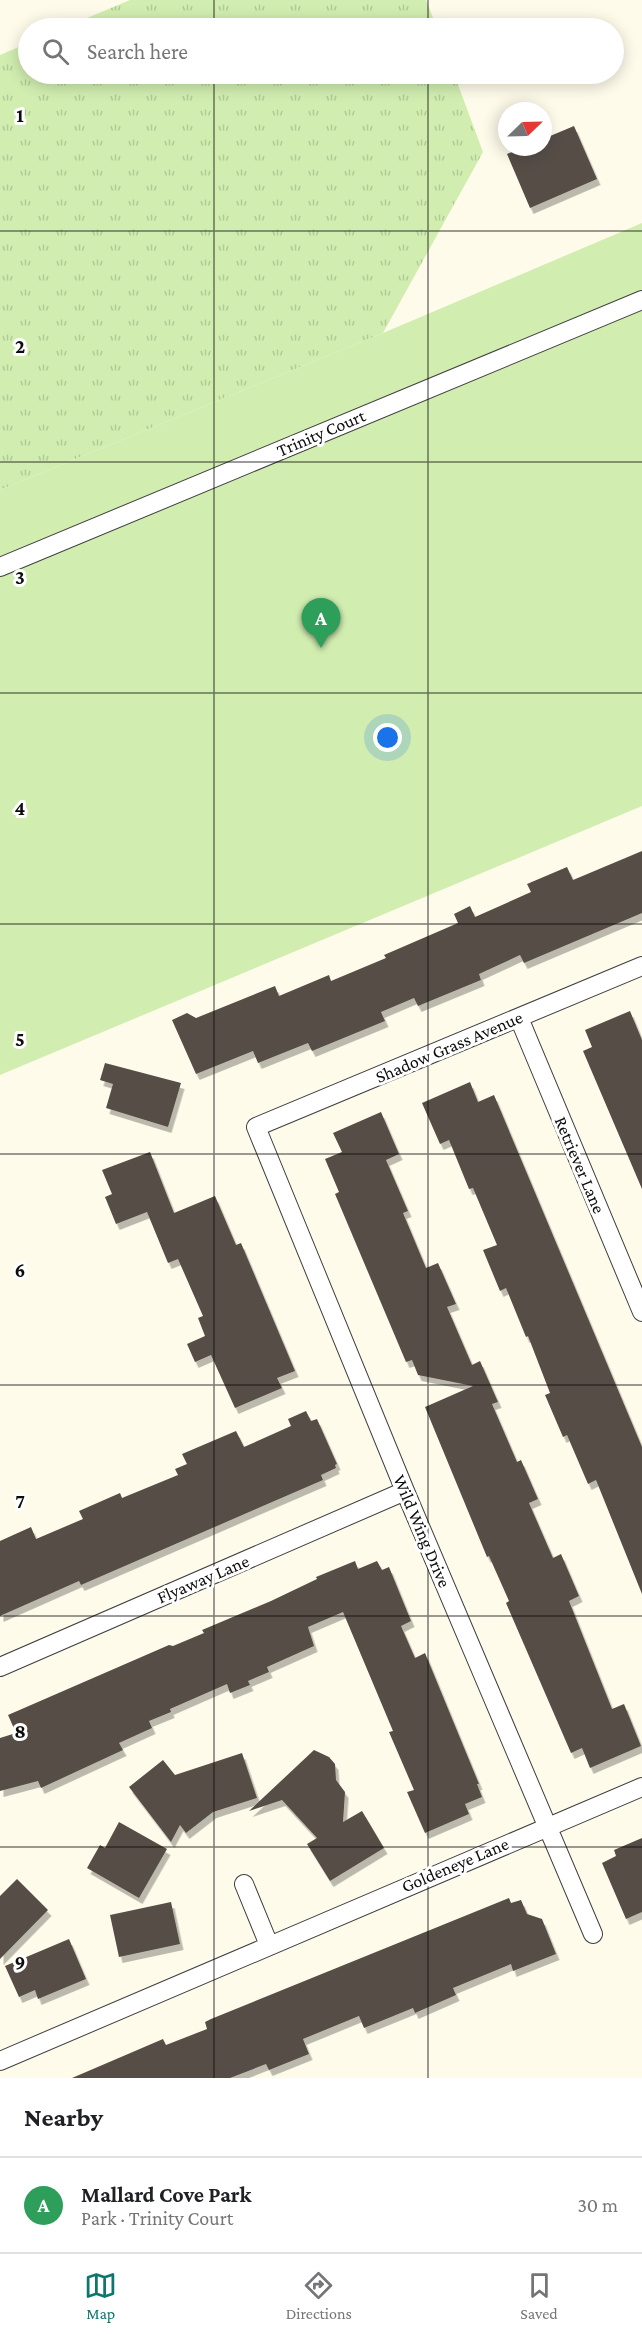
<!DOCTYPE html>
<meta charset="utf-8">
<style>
body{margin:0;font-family:"Crimson Pro",serif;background:#f6f6f6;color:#202124}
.compass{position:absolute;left:498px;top:102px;width:54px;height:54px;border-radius:50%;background:#fff;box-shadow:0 3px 15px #0003;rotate:67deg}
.you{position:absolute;left:388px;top:738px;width:21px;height:21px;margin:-15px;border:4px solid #fff;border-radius:50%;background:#1a73e8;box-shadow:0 0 0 9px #1a73e833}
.badge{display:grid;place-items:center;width:39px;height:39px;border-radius:50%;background:#0f766e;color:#fff;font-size:20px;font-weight:700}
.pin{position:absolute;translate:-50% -50px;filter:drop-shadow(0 2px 3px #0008)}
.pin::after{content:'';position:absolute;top:32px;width:21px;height:18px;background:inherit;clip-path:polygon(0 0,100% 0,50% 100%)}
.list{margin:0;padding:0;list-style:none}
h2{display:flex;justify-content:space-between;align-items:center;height:78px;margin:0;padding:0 24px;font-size:26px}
h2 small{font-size:20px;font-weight:400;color:#757577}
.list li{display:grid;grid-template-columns:39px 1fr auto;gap:18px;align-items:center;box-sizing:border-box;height:96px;padding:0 24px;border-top:2px solid #e0e0e0}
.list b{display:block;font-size:22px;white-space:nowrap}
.list p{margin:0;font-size:20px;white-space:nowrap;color:#757577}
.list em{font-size:20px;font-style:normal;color:#757577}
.icon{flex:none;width:33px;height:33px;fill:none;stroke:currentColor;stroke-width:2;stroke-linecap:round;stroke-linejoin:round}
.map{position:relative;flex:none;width:642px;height:2078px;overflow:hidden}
.search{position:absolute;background:#fff;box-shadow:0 3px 15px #0003;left:18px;right:18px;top:18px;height:66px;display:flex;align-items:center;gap:15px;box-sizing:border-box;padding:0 21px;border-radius:33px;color:#757577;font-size:22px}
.sheet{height:174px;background:#fff}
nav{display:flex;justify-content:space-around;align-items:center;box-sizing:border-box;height:84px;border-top:2px solid #e0e0e0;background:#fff;font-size:16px;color:#757577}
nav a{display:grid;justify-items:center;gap:3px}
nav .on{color:#0f766e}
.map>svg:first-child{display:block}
.grass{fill:url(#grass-tufts)}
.park{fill:#d1eeb0}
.building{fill:#564d47;filter:url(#shadow)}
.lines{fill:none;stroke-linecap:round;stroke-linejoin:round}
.minor-casing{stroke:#3f3f3f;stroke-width:20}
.minor{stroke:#fff;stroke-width:18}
.grid{fill:none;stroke:#0c0c0c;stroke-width:1.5;stroke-opacity:0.55}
.labels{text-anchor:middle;stroke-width:6;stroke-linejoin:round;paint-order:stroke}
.street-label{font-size:18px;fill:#0c0c0c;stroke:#fff}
.grid-label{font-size:20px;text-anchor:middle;font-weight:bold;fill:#0c0c0c;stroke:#fff;stroke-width:6;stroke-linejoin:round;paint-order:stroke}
</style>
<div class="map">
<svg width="642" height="2078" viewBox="0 0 642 2078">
<defs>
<pattern id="grass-tufts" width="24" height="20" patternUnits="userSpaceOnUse" patternTransform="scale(1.5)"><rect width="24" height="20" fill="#d1eeb0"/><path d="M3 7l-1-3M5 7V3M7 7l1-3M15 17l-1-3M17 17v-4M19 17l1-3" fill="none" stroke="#b2cb96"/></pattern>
<filter id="shadow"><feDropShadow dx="3.5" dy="6" stdDeviation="0" flood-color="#0004"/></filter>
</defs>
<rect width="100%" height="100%" fill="#fffbeb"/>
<path class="grass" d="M130,0H426L437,28H63Z
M28,43V74H454L483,152L383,333L0,490V55Z"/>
<path class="park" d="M642,223V806L0,1075V490L383,333Z"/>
<path class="building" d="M574,126L597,179L530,208L507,154L524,147H543V139Z
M642,851V913L524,963L520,955L479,974L481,980L418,1006L414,998L381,1012L385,1021L312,1051L308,1043L258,1063L253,1051L196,1074L172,1020L187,1013L196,1018L275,986L279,996L329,975L331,981L386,958L384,955L458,923L454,914L470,906L475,917L531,892L527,884L567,867L573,880Z
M630,1011L642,1040V1189L583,1051L592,1047L585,1030Z
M105,1063L181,1083L168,1127L106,1108L113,1084L100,1080Z
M470,1082L478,1102L494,1095L642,1447V1594L596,1480L588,1484L567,1435L563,1437L545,1395L550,1393L528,1336L526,1337L506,1288L500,1291L483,1250L497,1245L473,1188L469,1189L449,1140L440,1144L422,1103Z
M381,1112L399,1154L386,1160L408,1211L403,1213L426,1268L438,1263L456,1304L447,1307L472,1365L480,1361L498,1402L492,1404L517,1462L521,1460L538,1499L529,1503L553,1558L561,1554L579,1596L569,1601L612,1709L624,1704L641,1746L590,1768L582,1748L571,1753L506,1603L509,1601L489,1556L487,1557L425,1407L473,1386L418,1375L412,1360L406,1362L335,1194L339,1192L325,1159L342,1152L333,1133Z
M150,1152L174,1213L215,1196L236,1245L241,1243L295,1371L277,1378L282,1388L235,1408L211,1355L195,1362L187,1344L205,1336L198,1318L203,1316L178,1259L168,1263L147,1212L116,1224L105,1197L112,1194L102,1170Z
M306,1411L311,1421L317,1419L337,1464L335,1465L336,1468L321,1475L323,1480L81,1585L79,1581L0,1616V1541L31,1527L36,1539L83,1519L79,1511L120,1493L122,1498L178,1475L175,1469L187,1464L182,1454L236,1431L244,1447L291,1426L288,1419Z
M355,1561L358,1569L377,1561L382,1570L389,1567L411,1621L401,1626L415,1658L425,1653L479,1784H477L482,1797L465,1804L469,1814L425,1833L407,1792L414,1790L389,1732L393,1731L343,1612L308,1627L314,1646L267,1667L269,1672L248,1681L250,1685L230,1693L227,1684L170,1709L171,1712L149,1721L152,1728L119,1743L123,1750L41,1788L38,1781L0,1791V1738L16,1733L8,1715L169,1645L173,1646L204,1633L202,1630L271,1601L317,1579L316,1577Z
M314,1750L329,1757L335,1764L336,1780L345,1792L343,1822L362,1811L384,1848L330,1881L307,1844L317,1838L282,1800L249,1811Z
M242,1753L257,1798L213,1812L186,1833L180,1825L171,1842L129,1787L163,1760L175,1775Z
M119,1822L167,1849L139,1898L87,1868L100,1845L105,1848Z
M642,1838V1912L626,1919L602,1863L616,1856L614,1850Z
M17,1879L48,1910L0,1959V1896Z
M509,1898L511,1903L521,1900L527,1914L542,1919L556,1954L513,1971L511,1964L453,1988L456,1995L415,2013L413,2008L364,2028L359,2016L303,2039L309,2054L269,2070L266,2064L230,2078H72L163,2039L166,2045L207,2029L205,2022L211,2019Z
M171,1902L180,1944L119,1957L110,1915Z
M69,1939L86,1979L38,1999L35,1990L19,1997L5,1966Z"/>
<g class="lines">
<g class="minor-casing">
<path id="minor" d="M0,567L642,300
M519,1018L642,1312
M0,1667L405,1491
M244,1884L269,1945
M593,1934L405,1491L256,1127L642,966
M0,2061L642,1787"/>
</g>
<use href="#minor" class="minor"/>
</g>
<path class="grid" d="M214,0V28M428,0V28M214,74V2078M428,74V2078M0,231H642M0,462H642M0,693H642M0,924H642M0,1154H642M0,1385H642M0,1616H642M0,1847H642"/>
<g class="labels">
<g class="street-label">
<text transform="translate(321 433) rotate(-23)" y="6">Trinity Court</text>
<text transform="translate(449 1047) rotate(-23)" y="6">Shadow Grass Avenue</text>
<text transform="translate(580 1165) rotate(67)" y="6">Retriever Lane</text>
<text transform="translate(422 1531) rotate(67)" y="6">Wild Wing Drive</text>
<text transform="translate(203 1579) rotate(-23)" y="6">Flyaway Lane</text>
<text transform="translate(455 1865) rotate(-23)" y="6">Goldeneye Lane</text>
</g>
</g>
<g class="grid-label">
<text x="20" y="122">1</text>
<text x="20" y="353">2</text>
<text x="20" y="584">3</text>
<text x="20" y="815">4</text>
<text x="20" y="1046">5</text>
<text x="20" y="1277">6</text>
<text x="20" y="1508">7</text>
<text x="20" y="1738">8</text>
<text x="20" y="1969">9</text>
</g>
</svg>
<svg class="compass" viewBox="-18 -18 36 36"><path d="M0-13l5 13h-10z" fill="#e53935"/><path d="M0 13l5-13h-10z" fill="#757577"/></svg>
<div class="you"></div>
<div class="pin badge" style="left:321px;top:648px;background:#2e9e5b">A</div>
<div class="search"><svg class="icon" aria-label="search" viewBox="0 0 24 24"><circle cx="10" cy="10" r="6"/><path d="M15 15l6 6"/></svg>Search here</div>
</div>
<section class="sheet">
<h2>Nearby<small></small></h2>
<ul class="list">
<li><span class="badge" style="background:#2e9e5b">A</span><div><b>Mallard Cove Park</b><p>Park · Trinity Court</p></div><em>30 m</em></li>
</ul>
</section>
<nav>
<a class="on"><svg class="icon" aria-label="map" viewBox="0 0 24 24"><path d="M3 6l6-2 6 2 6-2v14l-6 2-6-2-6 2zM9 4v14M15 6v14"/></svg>Map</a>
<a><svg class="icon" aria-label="directions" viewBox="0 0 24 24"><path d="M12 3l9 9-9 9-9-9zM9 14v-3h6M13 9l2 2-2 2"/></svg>Directions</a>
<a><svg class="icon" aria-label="saved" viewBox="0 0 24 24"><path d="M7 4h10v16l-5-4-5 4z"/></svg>Saved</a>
</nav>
